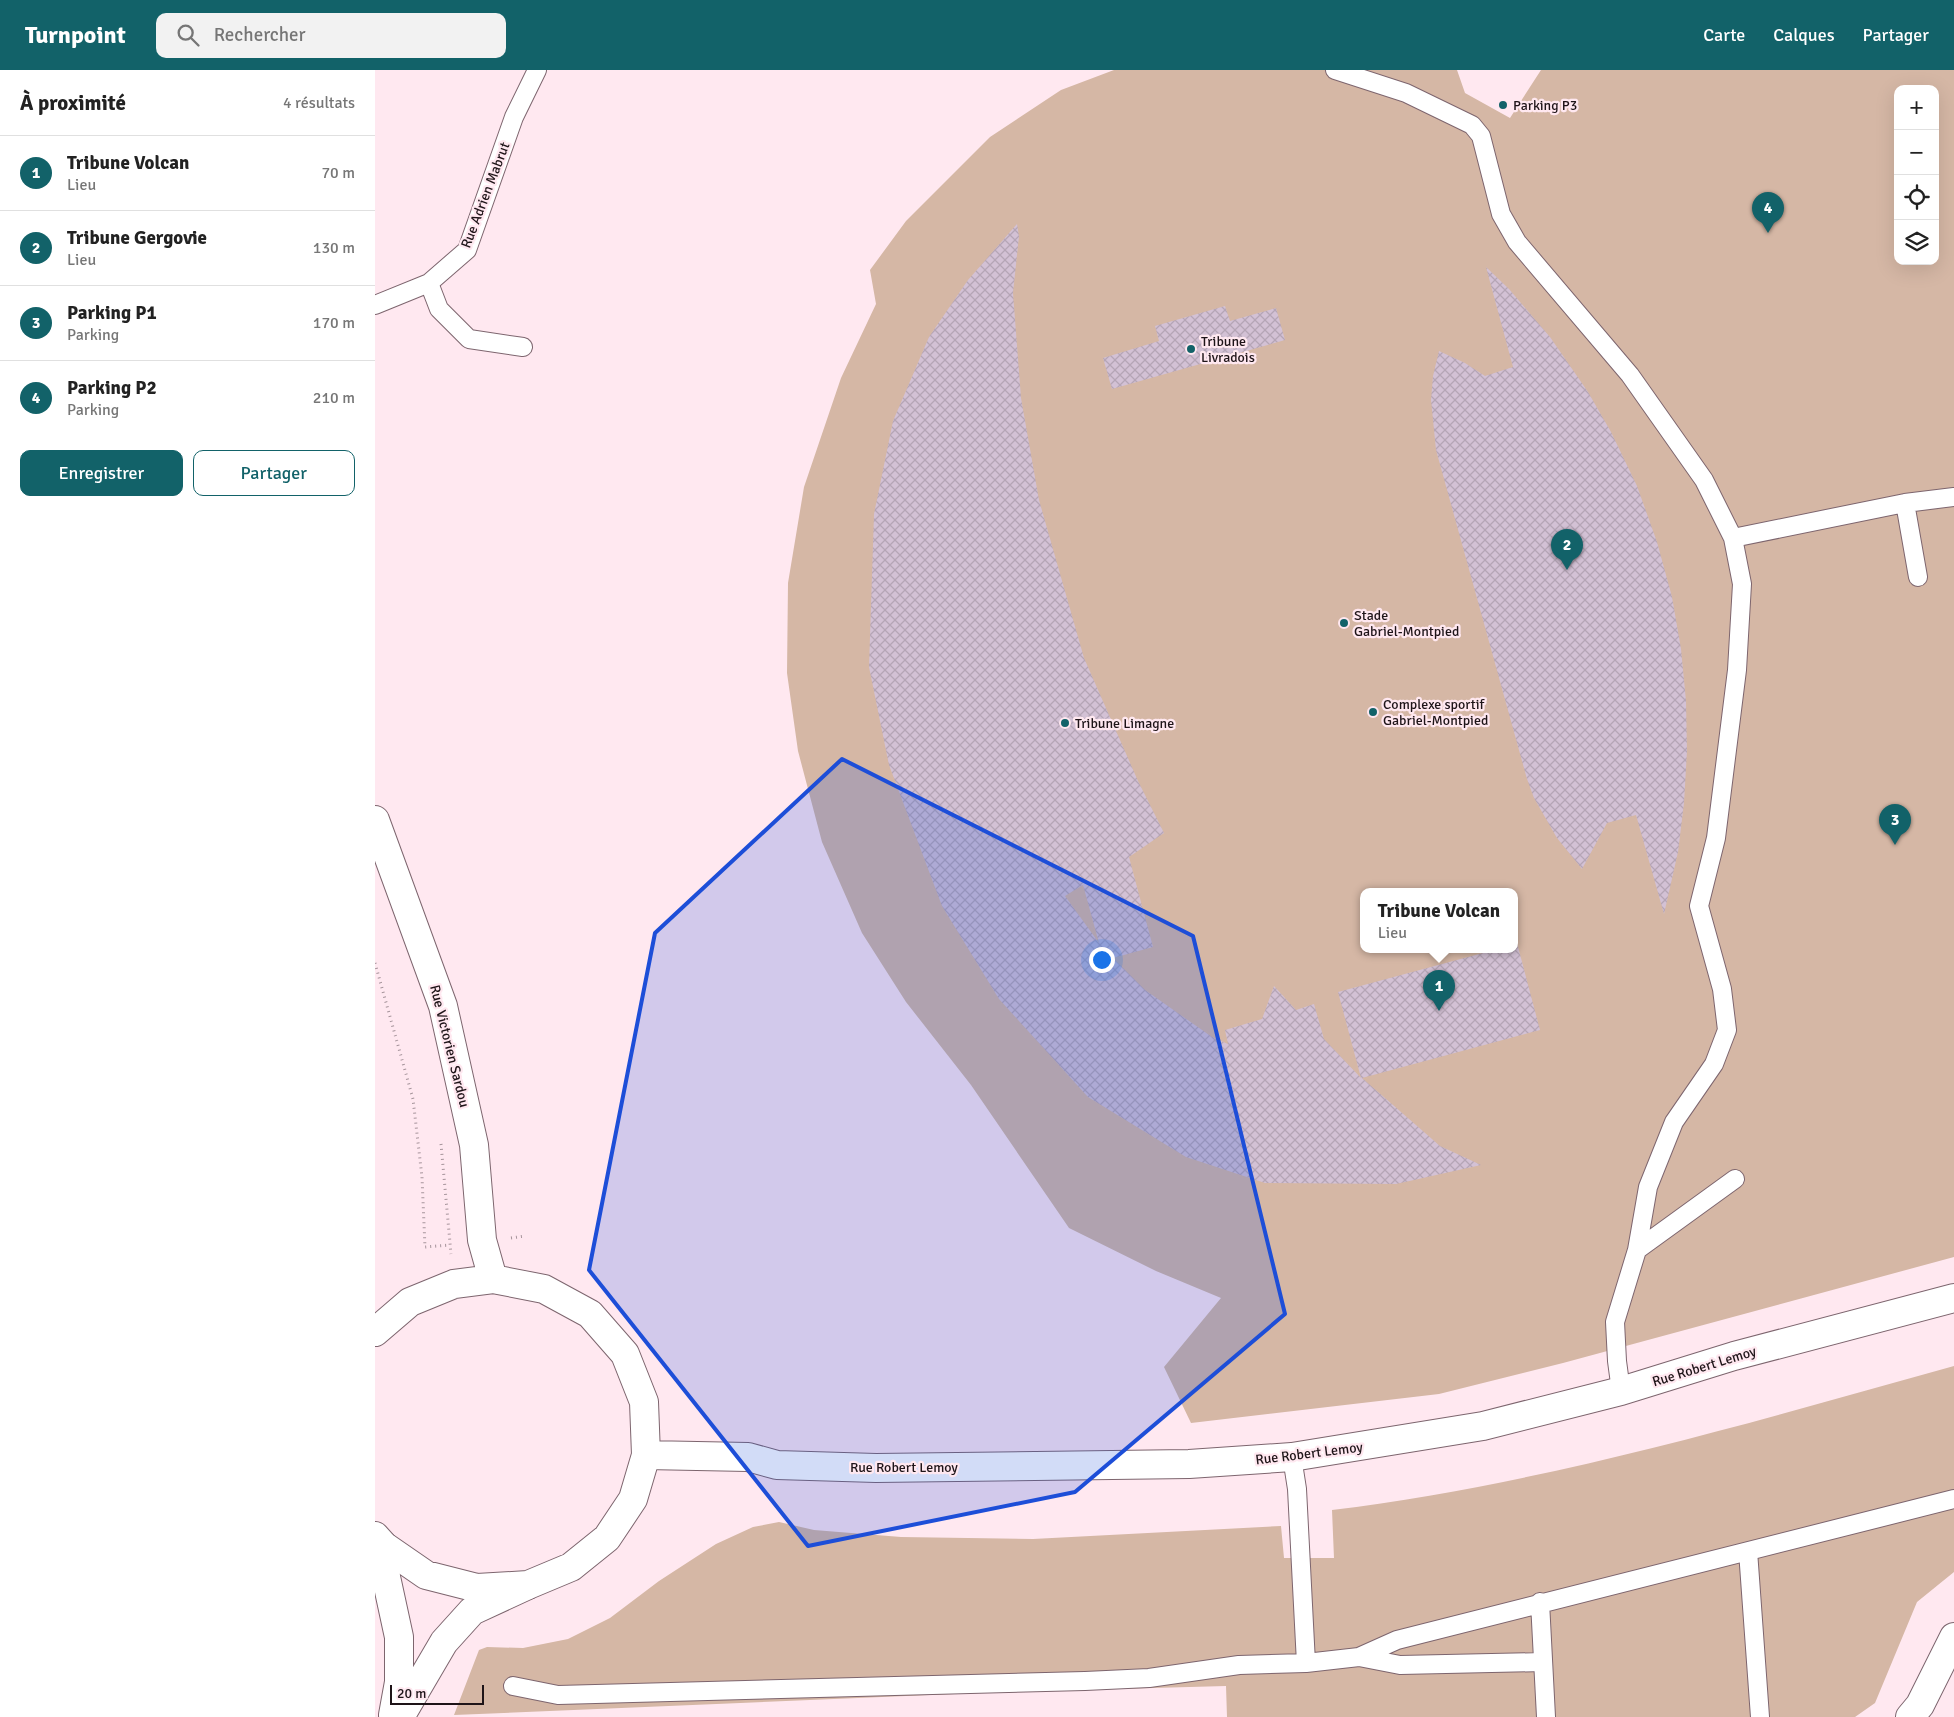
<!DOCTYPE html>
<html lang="fr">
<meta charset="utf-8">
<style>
body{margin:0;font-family:Signika,sans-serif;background:#f2f2f2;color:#222}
.controls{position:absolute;right:15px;top:15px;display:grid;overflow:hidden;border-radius:10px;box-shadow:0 5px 20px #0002}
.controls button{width:45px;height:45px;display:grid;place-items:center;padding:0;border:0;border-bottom:1px solid #e0e0e0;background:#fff;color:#222;font:25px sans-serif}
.scale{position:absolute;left:15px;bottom:12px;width:94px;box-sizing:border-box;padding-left:5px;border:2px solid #1e1418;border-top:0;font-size:14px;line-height:18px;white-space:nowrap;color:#1e1418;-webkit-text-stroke:4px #ffe8f0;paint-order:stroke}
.you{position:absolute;left:726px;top:889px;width:18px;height:18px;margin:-12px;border:4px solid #fff;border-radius:50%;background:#1a73e8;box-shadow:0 0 0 8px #1a73e833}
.badge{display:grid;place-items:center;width:32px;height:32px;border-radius:50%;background:#126269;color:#fff;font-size:16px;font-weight:700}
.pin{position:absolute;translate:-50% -41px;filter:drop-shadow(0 1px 2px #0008)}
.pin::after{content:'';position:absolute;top:26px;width:18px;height:15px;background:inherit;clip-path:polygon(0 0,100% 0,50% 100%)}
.popup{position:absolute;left:985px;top:818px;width:158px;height:65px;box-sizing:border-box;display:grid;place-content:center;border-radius:10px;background:#fff;filter:drop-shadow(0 1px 4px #0005);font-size:16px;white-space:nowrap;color:#767676}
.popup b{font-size:19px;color:#222}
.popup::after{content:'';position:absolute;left:50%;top:100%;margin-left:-10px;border:10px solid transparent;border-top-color:#fff}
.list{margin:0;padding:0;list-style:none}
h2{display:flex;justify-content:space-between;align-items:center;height:65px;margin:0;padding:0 20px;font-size:21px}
h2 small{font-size:16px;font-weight:400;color:#767676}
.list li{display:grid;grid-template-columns:32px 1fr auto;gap:15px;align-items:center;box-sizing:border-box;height:75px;padding:0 20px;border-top:1px solid #e0e0e0}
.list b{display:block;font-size:19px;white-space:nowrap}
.list p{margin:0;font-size:16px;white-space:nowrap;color:#767676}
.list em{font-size:16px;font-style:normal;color:#767676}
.actions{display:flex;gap:10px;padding:15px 20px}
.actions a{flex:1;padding:11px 0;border:1px solid #126269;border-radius:10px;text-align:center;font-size:18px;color:#126269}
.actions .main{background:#126269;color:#fff}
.icon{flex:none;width:28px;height:28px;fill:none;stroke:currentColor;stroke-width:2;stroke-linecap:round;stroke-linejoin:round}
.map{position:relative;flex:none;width:1579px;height:1647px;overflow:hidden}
header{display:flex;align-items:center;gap:30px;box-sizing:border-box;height:70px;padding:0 25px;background:#126269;color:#fff}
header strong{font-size:24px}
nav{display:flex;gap:28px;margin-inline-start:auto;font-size:18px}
.search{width:350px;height:45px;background:#f2f2f2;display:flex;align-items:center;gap:12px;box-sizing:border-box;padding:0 18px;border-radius:10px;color:#767676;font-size:19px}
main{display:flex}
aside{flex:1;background:#fff}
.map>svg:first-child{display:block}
.garden{fill:#d5b7a5;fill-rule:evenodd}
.building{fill:url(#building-cross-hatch);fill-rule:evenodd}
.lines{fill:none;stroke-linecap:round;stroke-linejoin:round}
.lane-casing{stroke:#7d656e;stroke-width:20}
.street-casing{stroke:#7d656e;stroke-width:30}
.secondary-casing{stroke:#7d656e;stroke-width:30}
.path{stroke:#a6949b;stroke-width:3;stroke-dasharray:1 4;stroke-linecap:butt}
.lane{stroke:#fff;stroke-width:18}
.street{stroke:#fff;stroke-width:28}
.secondary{stroke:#fff;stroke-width:28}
.marked{fill:#1d4ed8;fill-opacity:0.2;stroke:#1d4ed8;stroke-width:4;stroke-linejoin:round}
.poi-dot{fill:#126269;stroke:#ffe8f0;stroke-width:2}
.labels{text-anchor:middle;stroke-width:4.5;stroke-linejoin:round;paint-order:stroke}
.poi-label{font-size:14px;fill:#1e1418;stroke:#ffe8f0;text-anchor:start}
.street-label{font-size:14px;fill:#1e1418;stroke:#ffe8f0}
</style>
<header>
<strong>Turnpoint</strong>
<div class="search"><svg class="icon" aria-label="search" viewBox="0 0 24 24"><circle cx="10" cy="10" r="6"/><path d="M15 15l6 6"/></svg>Rechercher</div>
<nav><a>Carte</a><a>Calques</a><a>Partager</a></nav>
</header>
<main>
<aside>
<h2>À proximité<small>4 résultats</small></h2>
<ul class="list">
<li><span class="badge">1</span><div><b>Tribune Volcan</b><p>Lieu</p></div><em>70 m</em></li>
<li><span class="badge">2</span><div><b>Tribune Gergovie</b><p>Lieu</p></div><em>130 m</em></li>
<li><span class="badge">3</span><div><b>Parking P1</b><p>Parking</p></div><em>170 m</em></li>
<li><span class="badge">4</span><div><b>Parking P2</b><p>Parking</p></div><em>210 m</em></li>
</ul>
<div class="actions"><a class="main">Enregistrer</a><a>Partager</a></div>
</aside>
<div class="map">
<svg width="1579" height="1647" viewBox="0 0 1579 1647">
<defs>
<pattern id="building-cross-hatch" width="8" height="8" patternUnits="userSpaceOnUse" patternTransform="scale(1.25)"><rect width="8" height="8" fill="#d3c1d5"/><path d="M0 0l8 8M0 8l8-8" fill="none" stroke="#b5a5b6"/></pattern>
</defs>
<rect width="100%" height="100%" fill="#ffe8f0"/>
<path class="garden" d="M739,0H1082L1090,23L1135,48L1166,0H1579V1187L1188,1293L1064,1324L816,1353L789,1297L846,1228L781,1201L694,1158L596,1015L531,932L487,863L447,772L423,681L412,603L413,513L429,417L466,308L501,234L495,200L531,151L615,67L686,20ZM1523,19H1560V191H1523ZM989,822H1139V880H989Z
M1579,1296V1502L1542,1532L1500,1633L1480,1647H852L851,1616L627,1622L79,1645L104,1580L112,1577L148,1578L193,1569L235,1548L284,1511L341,1474L378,1457L404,1452L439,1460L526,1467L658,1469L906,1456L909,1488H959L957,1440C1169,1414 1374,1353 1579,1296Z"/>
<path class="building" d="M642,154L644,166L638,223L646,328L664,430L709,588L763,711L789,763L754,787L778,877L738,888L770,920L837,967L853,974L850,960L887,949L899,916L921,940L939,934L949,969L986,1008L963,922L1119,880H1139V874L1142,873L1165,960L987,1008L1065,1076L1106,1095L1021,1114L890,1113L811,1087L713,1027L624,929L567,836L514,695L494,597L499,444L518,351L554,267L593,210ZM708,815L724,873L690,826Z
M1111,197L1134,219L1175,267L1213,322L1236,362L1262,416L1282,472L1297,527L1306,579L1311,631L1312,681L1309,733L1303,782L1289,844L1261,745L1232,753L1207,799L1182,768L1159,728L1152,709L1061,380L1056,330L1058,306L1064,281L1090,293L1110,306L1138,297Z
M850,236L855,251L901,238L910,270L737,319L728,288L784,271L780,256Z"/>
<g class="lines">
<g class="lane-casing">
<path id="lane" d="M960,0L1031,23L1097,55L1106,66L1126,144L1142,172L1255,305L1329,410L1358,468
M54,213L64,239L94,269L148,277
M0,235L54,213L92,180L139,47L162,0
M1530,433L1579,427
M1262,1180L1360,1109
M1246,1321L1242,1291L1240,1252L1262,1180L1273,1117L1299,1052L1339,994L1352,960L1347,919L1324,836L1341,768L1362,600L1367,514L1358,468L1530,433L1543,507
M917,1387L922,1419L931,1593
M1373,1481L1385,1647
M1165,1532L1171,1647
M984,1587L1025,1595L1168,1592
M138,1616L183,1625L710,1611L774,1608L864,1595L931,1593L984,1587L1022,1570L1579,1429"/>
</g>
<g class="street-casing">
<path id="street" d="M9,1476L11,1507L24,1567V1612L18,1645
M25,1647L69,1572L97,1541L151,1516
M1535,1647L1545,1635L1579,1567"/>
</g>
<g class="secondary-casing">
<path id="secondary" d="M0,750L68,936L99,1075L107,1170L118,1209
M0,1262L35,1232L79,1214L118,1209L169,1219L215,1244L250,1284L269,1332L271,1385L258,1429L232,1468L196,1497L153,1515L102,1518L51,1505L9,1476L0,1466
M271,1385L373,1387L402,1395L501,1398L814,1394L917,1387L1108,1356L1246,1321L1359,1286L1579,1228"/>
</g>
<path class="path" d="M0,893L38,1029L47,1107L50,1177L75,1175
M66,1074L76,1184
M136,1168L150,1166"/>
<use href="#lane" class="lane"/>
<use href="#street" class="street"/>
<use href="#secondary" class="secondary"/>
</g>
<path class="marked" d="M467,689L818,866L910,1244L700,1422L433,1476L214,1200L280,863Z"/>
<g class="poi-dot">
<circle cx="1128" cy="35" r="5"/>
<circle cx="816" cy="279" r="5"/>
<circle cx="969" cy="553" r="5"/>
<circle cx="998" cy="642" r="5"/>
<circle cx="690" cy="653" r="5"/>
</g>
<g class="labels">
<g class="poi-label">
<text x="1138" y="40">Parking P3</text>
<text x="826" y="276">Tribune<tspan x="826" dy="16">Livradois</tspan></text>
<text x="979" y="550">Stade<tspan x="979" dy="16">Gabriel-Montpied</tspan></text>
<text x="1008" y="639">Complexe sportif<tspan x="1008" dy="16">Gabriel-Montpied</tspan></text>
<text x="700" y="658">Tribune Limagne</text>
</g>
<g class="street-label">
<text transform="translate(110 125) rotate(-69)" y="5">Rue Adrien Mabrut</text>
<text transform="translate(75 976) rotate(76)" y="5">Rue Victorien Sardou</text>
<text transform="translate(1329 1296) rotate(-17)" y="5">Rue Robert Lemoy</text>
<text transform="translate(934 1383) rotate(-7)" y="5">Rue Robert Lemoy</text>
<text x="529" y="1402">Rue Robert Lemoy</text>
</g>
</g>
</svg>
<div class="controls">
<button>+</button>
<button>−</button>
<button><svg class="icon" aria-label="locate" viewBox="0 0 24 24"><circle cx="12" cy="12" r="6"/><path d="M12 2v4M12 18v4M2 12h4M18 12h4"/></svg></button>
<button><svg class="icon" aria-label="layers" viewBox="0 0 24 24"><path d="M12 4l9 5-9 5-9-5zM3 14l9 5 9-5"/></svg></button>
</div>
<div class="scale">20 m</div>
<div class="you"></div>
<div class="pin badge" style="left:1064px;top:941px">1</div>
<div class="popup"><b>Tribune Volcan</b>Lieu</div>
<div class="pin badge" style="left:1192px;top:500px">2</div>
<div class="pin badge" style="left:1520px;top:775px">3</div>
<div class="pin badge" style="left:1393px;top:163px">4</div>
</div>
</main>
